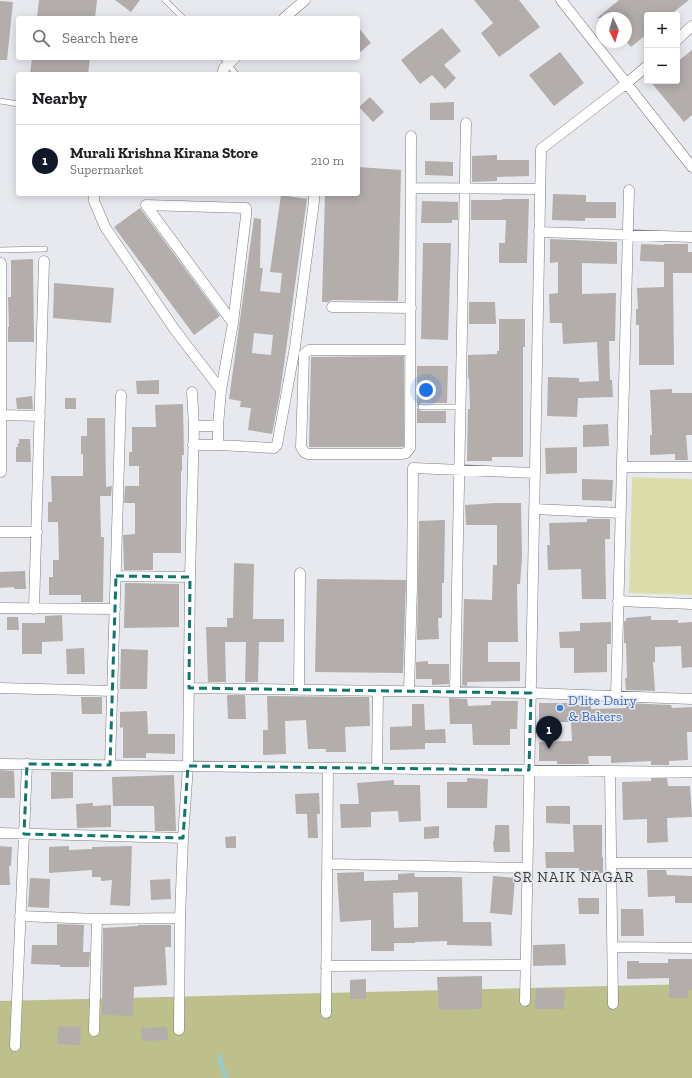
<!DOCTYPE html>
<meta charset="utf-8">
<style>
body{margin:0;font-family:"Zilla Slab",serif;background:#f6f6f6;color:#202124}
.controls{position:absolute;right:12px;top:12px;display:grid;overflow:hidden;border-radius:4px;box-shadow:0 2px 10px #0003}
.controls button{width:36px;height:36px;display:grid;place-items:center;padding:0;border:0;border-bottom:1px solid #e0e0e0;background:#fff;color:#202124;font:20px sans-serif}
.compass{position:absolute;left:596px;top:12px;width:36px;height:36px;border-radius:50%;background:#fff;box-shadow:0 2px 10px #0003;rotate:175deg}
.you{position:absolute;left:426px;top:390px;width:14px;height:14px;margin:-10px;border:3px solid #fff;border-radius:50%;background:#1a73e8;box-shadow:0 0 0 6px #1a73e833}
.badge{display:grid;place-items:center;width:26px;height:26px;border-radius:50%;background:#111827;color:#fff;font-size:13px;font-weight:700}
.pin{position:absolute;translate:-50% -33px;filter:drop-shadow(0 1px 2px #0008)}
.pin::after{content:'';position:absolute;top:21px;width:14px;height:12px;background:inherit;clip-path:polygon(0 0,100% 0,50% 100%)}
.list{margin:0;padding:0;list-style:none}
h2{display:flex;justify-content:space-between;align-items:center;height:52px;margin:0;padding:0 16px;font-size:17px}
h2 small{font-size:13px;font-weight:400;color:#757577}
.list li{display:grid;grid-template-columns:26px 1fr auto;gap:12px;align-items:center;box-sizing:border-box;height:72px;padding:0 16px;border-top:1px solid #e0e0e0}
.list b{display:block;font-size:15px;white-space:nowrap}
.list p{margin:0;font-size:13px;white-space:nowrap;color:#757577}
.list em{font-size:13px;font-style:normal;color:#757577}
.icon{flex:none;width:22px;height:22px;fill:none;stroke:currentColor;stroke-width:2;stroke-linecap:round;stroke-linejoin:round}
.map{position:relative;flex:none;width:692px;height:1078px;overflow:hidden}
.search{position:absolute;background:#fff;box-shadow:0 2px 10px #0003;left:16px;top:16px;width:344px;height:44px;display:flex;align-items:center;gap:10px;box-sizing:border-box;padding:0 14px;border-radius:4px;color:#757577;font-size:15px}
.panel{position:absolute;background:#fff;box-shadow:0 2px 10px #0003;left:16px;top:72px;width:344px;height:124px;border-radius:4px}
.map>svg:first-child{display:block}
.green{fill:#dbddaa}
.forest{fill:#bdc08a}
.lines{fill:none;stroke-linecap:round;stroke-linejoin:round}
.stream{stroke:#8ecce4;stroke-width:3.5}
.building{fill:#b3adac;fill-rule:evenodd}
.lane-casing{stroke:#7b7d81;stroke-width:6}
.street-casing{stroke:#7b7d81;stroke-width:11}
.lane{stroke:#fff;stroke-width:5}
.street{stroke:#fff;stroke-width:10}
.marked{fill:none;stroke:#0f766e;stroke-width:3;stroke-dasharray:8 5;stroke-linejoin:round}
.shop-dot{fill:#3f7fe0;stroke:#e7e9ee;stroke-width:1.5}
.labels{text-anchor:middle;stroke-width:3;stroke-linejoin:round;paint-order:stroke}
.shop-label{font-size:14px;fill:#366cbe;stroke:#e7e9ee;text-anchor:start}
.neighbourhood-label{font-size:15px;letter-spacing:1px;fill:#3b3d40;stroke:#e7e9ee}
</style>
<div class="map">
<svg width="692" height="1078" viewBox="0 0 692 1078">
<rect width="100%" height="100%" fill="#e7e9ee"/>
<path class="green" d="M632,477L692,479V595L629,593Z"/>
<path class="forest" d="M692,984V1078H0V1001Z"/>
<g class="lines">
<path class="stream" d="M219,1056L226,1078"/>
</g>
<path class="building" d="M39,0H97L95,18H37Z
M115,0H140L131,12Z
M474,0H519L540,27L499,57L481,33L493,23Z
M619,0H689L670,15H647V34L631,47L626,41V18H597Z
M0,1L13,2L7,60H0Z
M358,27L371,43L358,54Z
M442,28L461,51L444,65L456,78L445,89L432,75L420,84L401,60Z
M692,50V115L684,122L650,81H677V62Z
M560,52L584,83L554,106L529,75Z
M32,58H90L88,74H30Z
M370,97L384,112L373,122L359,107Z
M454,102V120H430V103Z
M497,155V160H529V176L497,177V181L472,182V156Z
M425,161L453,162V176L425,175Z
M358,167L401,170L398,301L332,300L328,302H322L325,194H358Z
M553,194L586,195V202H616V218H585V221L552,220Z
M281,195L307,199L280,393L272,434L248,430L251,408L240,407L241,401L229,399L254,218L261,219L260,268H263L260,291L280,293L282,273L270,272ZM254,333L273,335L271,355L252,353Z
M502,199H529L527,263H499V243H505L506,220H471V200H502Z
M422,201L458,202V220H452V223H421Z
M140,208L220,316L194,335L114,227Z
M550,239L617,242V264L582,263V294L616,293L615,341H609L610,380H612L613,397L578,398L577,417L547,416L548,377L579,378V382L599,381L597,342L563,344L562,323H550L549,294L558,293V262L550,263Z
M423,243H451L448,340L421,339Z
M641,244L664,245V244H688V252H692V273H673L674,365H639V325H636V309H638L637,288L664,287V262L640,261Z
M33,259L34,342H8V327H9L8,297H11V260Z
M54,283L114,288L111,323L53,318Z
M469,302H495L496,324H469Z
M499,319H525V347H523V457H492V461H467L468,409H470L469,378H468V355L497,354V351H499Z
M404,356V446L402,447H309L311,357Z
M417,366H448L447,403H421L417,407L418,409L421,411H446V423H417Z
M159,380V394H137L136,381Z
M672,389V393H692V435H686L688,460H675V454L650,455V435H652L650,390Z
M32,396L33,409H17L16,398Z
M65,398H76V409H65Z
M183,404L184,455H182V471H181V553H153V570H124L123,535L135,534V503H124L125,486H139V466H129V452H132V427H156L155,405Z
M87,418H105L106,487L112,486L111,496H100L101,537H104L103,602H81V595H49V577H53V560H59L58,522H48V502H52L51,476H83V454H81V436H87Z
M608,424L609,446L583,447V425Z
M19,439H30L31,462H16V447H18L17,443L19,444Z
M577,447V473L546,474L545,448Z
M582,479L613,480L612,501L582,500Z
M496,503H521L522,557L520,584H517L518,642H488V662H520V681L467,682V686L462,685L464,599L492,600L493,565H497V525H466L465,505Z
M587,519H610V539H605L606,599H582L581,569L548,570L547,545H550L549,523L587,522Z
M445,520L444,583H442V618H438L439,639L417,640L419,521Z
M234,563L254,564L253,619H284V642H259L258,682H245L246,642H225L226,682H208L206,627H227V618H233Z
M25,571L26,589H14V587L0,588V572Z
M317,579L406,580L403,673L315,672Z
M125,583L179,584V627L124,628Z
M62,615L63,641L42,642V654H22V623H45V616Z
M651,616V620H678V623L692,622V667L682,668L681,646L655,647V662H653L655,691L626,690L625,678H627L626,643H624V621H626V618Z
M7,617H18L19,630H7Z
M611,622V644H607V672L574,673V648H560L559,632L580,631V623Z
M84,648L85,674H67L66,649Z
M121,649L148,650L147,689H120Z
M428,661V664H449V684L432,685V679H416V662Z
M227,695H245L246,719H228Z
M267,696L369,697L370,726L345,727L346,752H326V749H308L306,720L285,721L286,754L263,755V730H268Z
M81,697H102V714H82Z
M449,698L467,699L468,706L491,705V701H518L517,729H510V745H473L472,724H450Z
M539,703H568V705H591V709L626,708V703L671,705L672,708L692,707V732H687L688,760L669,761V765H651V761L611,763V756H588L589,764H557V761H539V742L572,741L571,722H539Z
M412,704H424L425,730L445,729L446,743H425V749L390,750V727L412,726Z
M147,711L148,734H175V754L146,753V758H123V727L120,728V712Z
M0,770L14,771L15,798H0Z
M51,772H73V798L51,799Z
M174,775L176,831H155L154,806H113L112,777Z
M467,778L488,779L487,808H447V782H467Z
M651,778H667L668,786H690L692,817L667,818L668,842L647,843V819L623,820L622,782L651,781Z
M394,780V785H420L421,821L399,822L398,811L371,812V827L341,828L340,804H359L357,783Z
M319,793L320,814H317L318,838H308L307,814H296L295,794Z
M93,803V806L111,805V827L77,828L76,804Z
M546,806H570V824L546,823Z
M495,825H509L510,852H494L493,841H494Z
M573,825H602V857H603V873L579,874V868H546L545,852H574Z
M439,826V838L424,839V827Z
M236,836V848H226L225,837Z
M0,846L12,847L11,866H9L10,885H0Z
M69,846V850L92,849V847L132,846L130,906L110,905L112,880L101,881V877H92V870L49,873V847Z
M647,870H666L667,875L692,876V903H675V896L648,897Z
M364,872V881L398,880V874L414,873L415,877H462L463,922H491L492,946L447,945V941L415,942V943H394V951H371V920L340,922L337,873ZM418,892V927L394,928L393,893Z
M493,876L515,878L512,915L490,913Z
M30,878L50,879L49,908L28,907Z
M170,879L171,899L151,900L150,880Z
M578,898H599V914H579Z
M621,909H643L644,936H621Z
M57,924L84,925L83,952H90L89,967H60V965L31,964L32,945H57Z
M138,925H171V947H165L167,985L134,987L133,1016L102,1015L103,928L138,926Z
M565,944L566,965L533,966V945Z
M668,959H692V990H688V998H669V978L627,979V961H639V963H668Z
M482,976V1009L439,1010L437,977Z
M366,979V999H350V980Z
M536,988L565,989L564,1009H535Z
M58,1026L81,1027L80,1045L57,1044Z
M167,1027L168,1040L142,1041L141,1028Z"/>
<g class="lines">
<g class="lane-casing">
<path id="lane" d="M165,0L183,18
M223,58L236,74
M0,101L18,104
M0,250L45,249
M421,407H461"/>
</g>
<g class="street-casing">
<path id="street" d="M561,0L692,167
M284,18L305,0
M677,40L692,26
M222,74L224,68L235,58
M412,188L540,189
M94,194V201L105,227L175,330L221,390
M539,232L692,237
M332,307L411,308
M410,350H309L304,354L301,447L304,452L308,454H401L406,453L410,448L411,136
M1,415L40,416
M194,426H218L221,390L233,323L246,216V208L146,205L233,323
M218,426V445L274,448L277,445L295,347L314,201V194
M193,445H218
M622,467H692
M0,472H1V263
M534,509L620,513
M0,532H37
M116,576L190,577
M618,601L692,604
M0,608L115,609
M34,609L44,261
M0,688L113,691
M189,688L531,693L692,699
M299,689L300,573
M409,691L412,587L413,468L535,473
M455,692L466,123
M616,697L629,190
M0,764L692,772
M110,765L121,395
M377,768L378,691
M610,771L613,1004
M0,833L183,838
M611,863H692
M327,864L527,868
M20,916L97,919L180,918
M613,947L692,948
M326,966L525,965
M525,1001L541,149L627,83L647,66
M326,1013L328,768
M179,1030L180,918L183,838L188,766L190,577L194,426L192,392
M94,1031L97,919
M15,1046L27,764"/>
</g>
<use href="#lane" class="lane"/>
<use href="#street" class="street"/>
</g>
<path class="marked" d="M116,576L190,577L189,688L531,693L529,770L188,766L183,838L24,834L27,764L110,765Z"/>
<circle class="shop-dot" cx="560" cy="708" r="4"/>
<g class="labels">
<g class="shop-label">
<text x="568" y="705">D'lite Dairy<tspan x="568" dy="16">&amp; Bakers</tspan></text>
</g>
<g class="neighbourhood-label">
<text x="574" y="882">SR NAIK NAGAR</text>
</g>
</g>
</svg>
<div class="controls">
<button>+</button>
<button>−</button>
</div>
<svg class="compass" viewBox="-18 -18 36 36"><path d="M0-13l5 13h-10z" fill="#e53935"/><path d="M0 13l5-13h-10z" fill="#757577"/></svg>
<div class="you"></div>
<div class="pin badge" style="left:549px;top:749px">1</div>
<div class="search"><svg class="icon" aria-label="search" viewBox="0 0 24 24"><circle cx="10" cy="10" r="6"/><path d="M15 15l6 6"/></svg>Search here</div>
<section class="panel">
<h2>Nearby<small></small></h2>
<ul class="list">
<li><span class="badge">1</span><div><b>Murali Krishna Kirana Store</b><p>Supermarket</p></div><em>210 m</em></li>
</ul>
</section>
</div>
